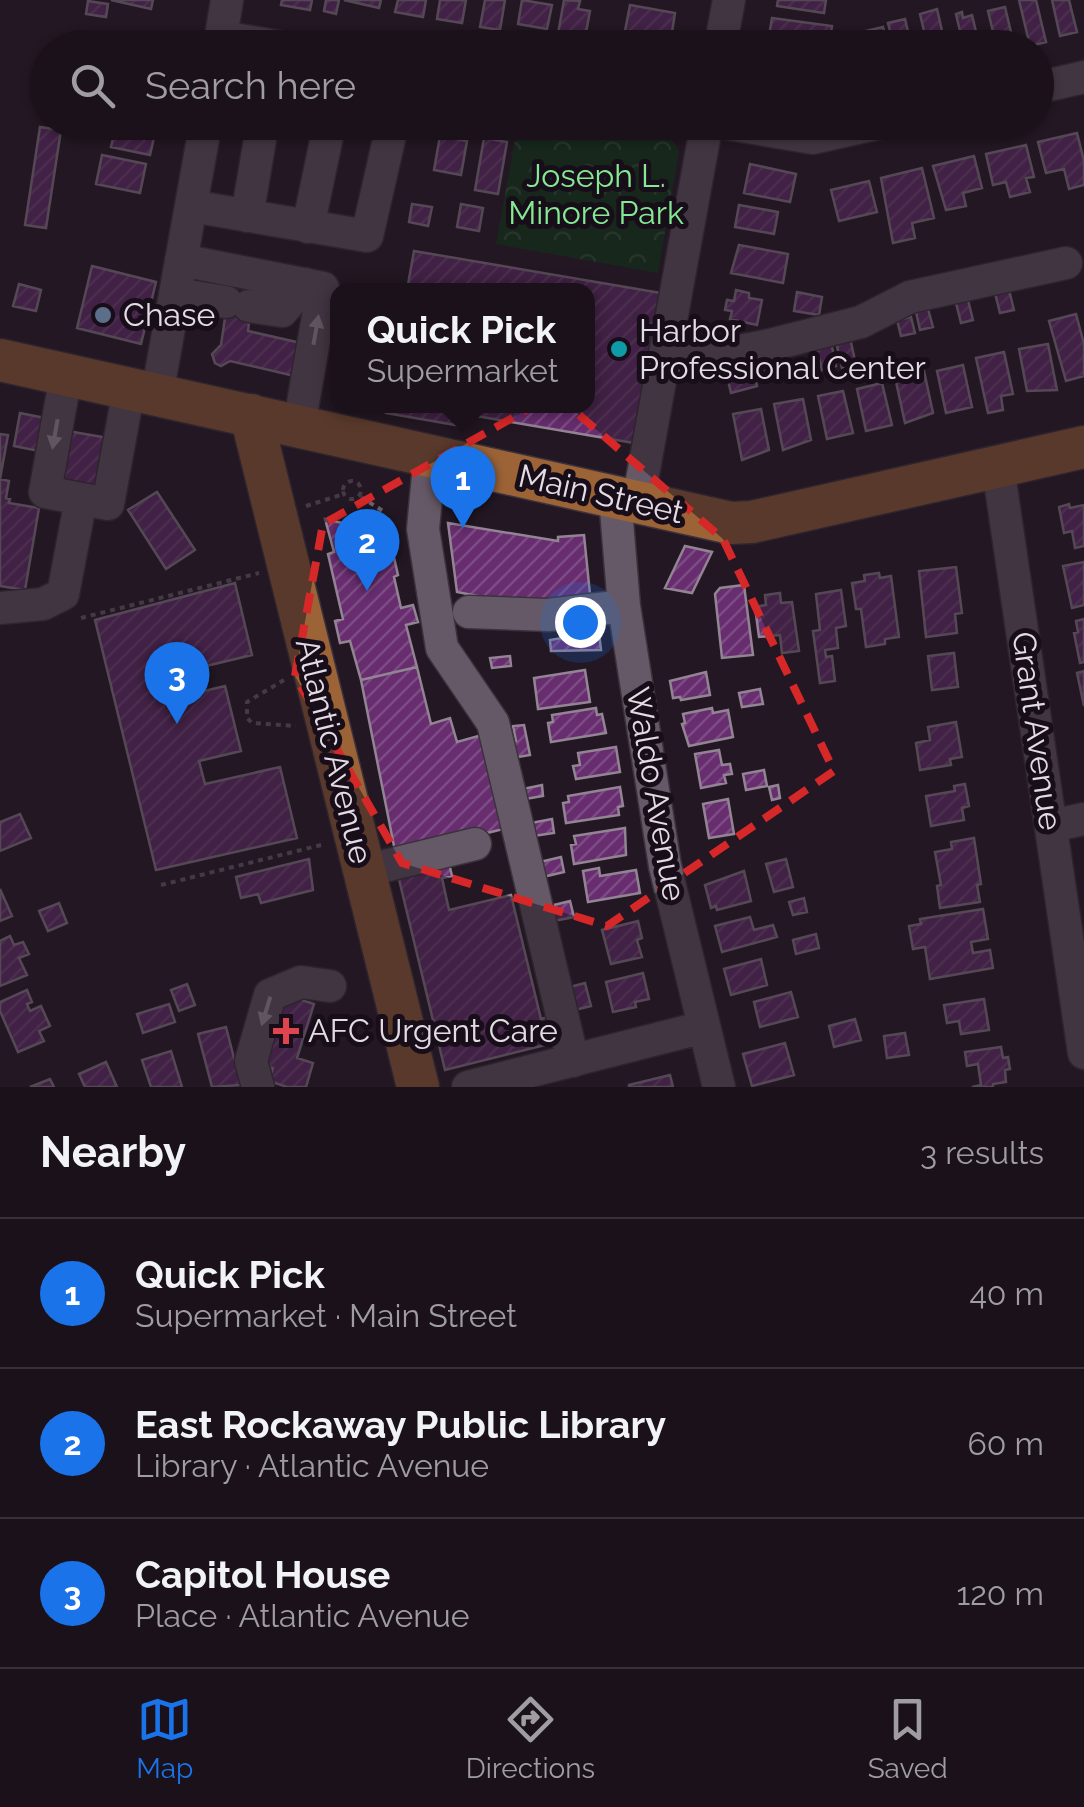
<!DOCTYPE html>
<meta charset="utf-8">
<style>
body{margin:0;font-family:Raleway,sans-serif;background:#231a23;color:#f1f3f6}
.you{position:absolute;left:580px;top:622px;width:35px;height:35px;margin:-25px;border:8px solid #fff;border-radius:50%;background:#1a73e8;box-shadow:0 0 0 15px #1a73e833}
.badge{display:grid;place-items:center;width:65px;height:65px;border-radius:50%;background:#1a73e8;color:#fff;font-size:32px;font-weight:700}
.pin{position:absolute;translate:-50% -82px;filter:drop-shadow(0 2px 5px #0008)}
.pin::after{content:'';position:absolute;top:52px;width:35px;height:30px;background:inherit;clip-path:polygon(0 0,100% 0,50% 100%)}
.popup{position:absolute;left:330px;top:283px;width:265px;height:130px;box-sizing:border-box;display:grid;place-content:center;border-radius:20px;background:#1a111a;filter:drop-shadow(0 2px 8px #0005);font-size:32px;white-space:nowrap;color:#9f9da2}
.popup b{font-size:38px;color:#f1f3f6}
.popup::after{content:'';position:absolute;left:50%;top:100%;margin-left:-20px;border:20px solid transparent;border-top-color:#1a111a}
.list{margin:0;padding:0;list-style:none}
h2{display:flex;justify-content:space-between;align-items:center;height:130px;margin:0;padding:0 40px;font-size:42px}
h2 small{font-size:32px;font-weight:400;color:#9f9da2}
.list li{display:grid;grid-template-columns:65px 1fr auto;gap:30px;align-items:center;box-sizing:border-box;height:150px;padding:0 40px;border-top:2px solid #383139}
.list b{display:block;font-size:38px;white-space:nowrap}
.list p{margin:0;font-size:32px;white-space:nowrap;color:#9f9da2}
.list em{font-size:32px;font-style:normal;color:#9f9da2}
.icon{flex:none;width:55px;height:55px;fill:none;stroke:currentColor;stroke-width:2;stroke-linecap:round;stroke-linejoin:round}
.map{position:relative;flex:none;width:1084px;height:1087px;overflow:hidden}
.search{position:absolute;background:#1a111a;box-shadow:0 2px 8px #0004;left:30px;right:30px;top:30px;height:110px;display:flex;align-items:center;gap:25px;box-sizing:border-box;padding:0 35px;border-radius:55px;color:#9f9da2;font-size:38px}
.sheet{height:580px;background:#1a111a}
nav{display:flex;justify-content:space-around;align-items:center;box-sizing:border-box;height:140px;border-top:2px solid #383139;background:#1a111a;font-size:28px;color:#9f9da2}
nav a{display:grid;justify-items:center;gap:5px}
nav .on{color:#1a73e8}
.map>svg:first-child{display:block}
.park{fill:url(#park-crowns)}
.building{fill:url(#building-hatch);stroke:#928493;stroke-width:2.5}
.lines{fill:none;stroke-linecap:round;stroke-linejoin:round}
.minor-casing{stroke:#3b333c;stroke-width:35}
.major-casing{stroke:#3b333c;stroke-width:45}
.path{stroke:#6e646f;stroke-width:4;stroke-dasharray:5 5;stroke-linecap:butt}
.minor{stroke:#665967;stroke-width:32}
.major{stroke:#9c6336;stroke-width:42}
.oneway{fill:#aba1ac}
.marked{fill:none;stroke:#d62828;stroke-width:8;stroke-dasharray:20 12;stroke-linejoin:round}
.service-dot{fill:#5c6f8a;stroke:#180e1a;stroke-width:4}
.culture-dot{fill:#0f9aa8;stroke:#180e1a;stroke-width:4}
.health-dot{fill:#e0444e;stroke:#180e1a;stroke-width:4}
.labels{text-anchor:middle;stroke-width:10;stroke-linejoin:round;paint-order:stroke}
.park-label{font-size:32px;fill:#84e992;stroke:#180e1a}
.poi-label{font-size:32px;fill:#e4dce5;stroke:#180e1a;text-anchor:start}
.street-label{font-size:32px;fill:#e4dce5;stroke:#180e1a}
</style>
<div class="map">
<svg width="1084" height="1087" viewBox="0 0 1084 1087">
<defs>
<pattern id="park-crowns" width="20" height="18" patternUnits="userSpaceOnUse" patternTransform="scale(2.5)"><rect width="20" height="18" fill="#0b3b16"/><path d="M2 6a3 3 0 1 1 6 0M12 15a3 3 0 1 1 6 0" fill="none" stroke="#2e5738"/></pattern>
<pattern id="building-hatch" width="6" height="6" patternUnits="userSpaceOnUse" patternTransform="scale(2.5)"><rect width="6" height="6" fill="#672d6f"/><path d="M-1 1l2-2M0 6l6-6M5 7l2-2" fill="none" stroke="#7d4b83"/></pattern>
</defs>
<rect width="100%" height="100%" fill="#221723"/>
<path class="park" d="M518,123H568L672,140L679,151L658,273L496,244Z"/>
<path class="building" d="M111,0H153L151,9Z
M282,0H312L310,10L281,5Z
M326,0H339L336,14L324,11Z
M344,0H381L379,8Z
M398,0H426L423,17L395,12Z
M440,0H466L462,23L437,19Z
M485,0H505L500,30L480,27Z
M522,0L552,5L547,29L518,24Z
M564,0L580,1L578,9L590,11L585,38L558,34Z
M778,0H826L824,13L777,6Z
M1019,0H1036L1046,42L1030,46Z
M1052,0H1069L1077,32L1060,36Z
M88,1L108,4L106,17L86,14Z
M630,5L675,13L671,39L625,31Z
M1005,7L1014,45L997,48L988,11Z
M937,9L946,48H928L920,14Z
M962,12L963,18L972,15L980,48H964L956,14Z
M772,18L832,26L829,45L769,36Z
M905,19L912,48H894L888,23Z
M883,27L888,48H860L857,33Z
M130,34L169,40L168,48H128Z
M596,38L619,42L617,48H594Z
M44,70L48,71V103L40,102Z
M116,125L155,133L150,155L111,147Z
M40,127L61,130L46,228L25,225Z
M1077,133L1084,161V185L1069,189L1064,169L1046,173L1038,142Z
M440,136L467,141L461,175L434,170Z
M484,138L507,142L498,194L475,190Z
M1026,145L1034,177L1026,178L1030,192L1010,197L1006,182L993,185L986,154Z
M102,155L146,164L140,193L96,184Z
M974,156L982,188L963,193L966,206L946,210L933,166Z
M750,164L796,174L790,202L744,193Z
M922,168L934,218L912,223L915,238L893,243L881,178Z
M869,181L877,212L839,221L831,190Z
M412,204L432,207L428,226L409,222Z
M461,204L483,208L479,231L457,227Z
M739,205L778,212L774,234L735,227Z
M739,245L788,254L783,283L731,273Z
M414,251L661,293L634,443L464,414L461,426L386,413L387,406H588V290H407Z
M92,266L156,282L141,344L77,328Z
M19,284L41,290L36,311L13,306Z
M736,290L749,293V298L762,300L757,325L730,319L732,311L725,310L727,300L734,301Z
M1009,290L1014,310L1000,313L995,293Z
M229,291L252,296L248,331L310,345L303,378L230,361L221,366L215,363L212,354L221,345Z
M797,292L822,297L819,315L794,311Z
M968,300L973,320L961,323L956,303Z
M928,309L933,327L920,330L916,312Z
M1076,314L1084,344V376L1066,381L1049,321Z
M911,317L915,333L901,336L897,320Z
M850,338L856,365L842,368L836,342Z
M831,342L836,366L822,370L816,346Z
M1048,344L1057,390L1027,391L1019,349Z
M1004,352L1013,394L1001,396L1003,410L988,413L976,358Z
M768,356L773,375L761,378L757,359Z
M751,361L757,386L731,393L725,367Z
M963,365L972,407L946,413L937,371Z
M924,371L933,413L905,423L895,377Z
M882,383L892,425L866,431L857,389Z
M843,391L853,433L827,439L818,396Z
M803,399L811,440L783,450L774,404Z
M761,409L769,450L742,460L733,414Z
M20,413L50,419L44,452L14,446Z
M62,430L114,439L102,494L56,485Z
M0,434L8,435L0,479L9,481L6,498L10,499L9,503L39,508L25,590L0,586Z
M157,492L195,550L166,569L128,510Z
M1069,504L1070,508L1084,505V546L1075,548L1072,531L1064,533L1059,507Z
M325,519L359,527L377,521L384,553H393L398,575L394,577L401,608L413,605L418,622L406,625L417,667L361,680L350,641L340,643L335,621L343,619L328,554L334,552Z
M448,523L558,541V537L584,535L591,604L549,610L457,592Z
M685,546L712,552L692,593L665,588Z
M1084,562V605L1072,608L1063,566Z
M956,567L962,613L955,614L957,633L926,637L919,571Z
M879,573L880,578L891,576L899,637L885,639V644L866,647L861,609H856L852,583L865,581L864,575Z
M235,583L252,655L177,673L183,696L225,686L241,751L199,761L205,784L280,767L297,838L156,870L95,620Z
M744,585L753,655L722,658L715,594L720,588Z
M841,590L846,626L836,628L838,648L825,650L826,657L832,656L835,681L820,683L813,631L820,630L816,594Z
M780,593L781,603L792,602L799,651L782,653L780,635L759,637L755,607L766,605L765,595Z
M1084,619V662L1080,663L1074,633L1078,632L1076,621Z
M598,624L601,650L551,651L550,640L562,638L561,628Z
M954,653L958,687L932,690L928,656Z
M510,656L511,666L492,668L490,658Z
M417,667L431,724L450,718L457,742L489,733L503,829L396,856L361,680Z
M585,670L590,702L538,709L534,678Z
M1084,671V706L1077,673Z
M706,672L710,695L681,700L680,697L673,698L670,681Z
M760,689L763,704L742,707L739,693Z
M596,708L597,715L602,714L606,733L551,742L548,723L553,722L552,715Z
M712,708L713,713L728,710L733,737L689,746L682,724L685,723L683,714Z
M956,722L962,757L950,759L951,765L920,770L916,743L930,740L928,727Z
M524,725L530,755L512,758L510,742L516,741L513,726Z
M616,747L620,772L576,779L573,766L580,765L578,753Z
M719,750L722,765L730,764L732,774L724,775L726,783L701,788L695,754Z
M764,770L767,786L746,790L743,774Z
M965,784L969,806L962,808L964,820L931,826L926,796L955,791L954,786Z
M542,785L543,796L525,799L523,789Z
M778,785L780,798L772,800L769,787Z
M620,787L623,806L618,807L619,815L566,823L563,803L569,802L568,796Z
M728,799L734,834L709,838L703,804Z
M20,814L31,838L0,851V822Z
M552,819L554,833L533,836L531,823Z
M625,828L626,855L574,864L571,845L576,844L574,836Z
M974,838L981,884L977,885L980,902L940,908L937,886L941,885L935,852L952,849L951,842Z
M561,857L564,872L543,877L540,862Z
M309,859L313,890L261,903L258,894L241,898L236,877Z
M448,859L452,876L442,878L449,910L511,895L541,1019L555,1015L561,1041L445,1070L397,871Z
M786,859L793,887L774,892L766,864Z
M599,868L600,876L636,870L640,893L588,902L583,871Z
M744,871L751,901L717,910L716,906L711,908L705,885Z
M0,889L12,916L0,921Z
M804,898L807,912L793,915L789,902Z
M570,901L574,917L554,921L550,906Z
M59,903L67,923L48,931L39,911Z
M983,909L988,939L971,942L973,953L990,950L993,968L930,979L925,947L913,949L909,926L921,924L920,919Z
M750,917L754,930L773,925L777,937L722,952L715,926Z
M638,921L642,938L637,940L642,957L611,964L602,930Z
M816,934L819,948L796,954L793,940Z
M10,936L14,945L23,942L29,954L19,958L27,975L0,986V941Z
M761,959L767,985L731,995L724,969Z
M643,973L649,999L635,1002L636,1007L613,1012L606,982Z
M585,983L591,1006L575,1010L570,987Z
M187,984L195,1005L179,1011L171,990Z
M27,990L32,1002L27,1004L30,1011L41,1006L50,1026L39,1031L44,1041L18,1052L0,1011V1002Z
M791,992L798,1017L760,1027L754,1002Z
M287,995L314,1004L297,1058L313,1063L306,1087H287L269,1081L273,1068L255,1063Z
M984,999L989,1030L961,1034L959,1021L947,1023L944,1005Z
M169,1004L175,1022L143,1033L137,1014Z
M855,1019L861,1040L834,1047L829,1026Z
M226,1027L241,1085L212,1087L198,1034Z
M905,1033L909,1055L887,1058L884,1036Z
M785,1043L794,1075L752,1086L743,1054Z
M1001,1047L1003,1058L1008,1057L1010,1069L1005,1070L1006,1082L993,1084V1087H972L981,1085L978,1064L967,1066L965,1052Z
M171,1051L182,1087H151L142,1060Z
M106,1062L117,1087H85L79,1074Z
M670,1075L673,1087H629V1085Z
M50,1079L54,1087H30Z"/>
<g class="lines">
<g class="minor-casing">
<path id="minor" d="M221,37L287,48
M219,48L227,0
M720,48L729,0
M1036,88L1084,77
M718,122L813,138L885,122
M191,206L367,236L393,122
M247,216L263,122
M308,227L330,122
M181,260L323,288L299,426
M175,294L226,302
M249,306L282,311L305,284
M665,365L766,346L861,322L910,297L1066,263
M66,375L45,492L108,504L129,389
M157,395L206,122
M430,455L423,529L442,648L493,723L573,1061
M998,467L1084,1053
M615,497L624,606L665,866L719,1087
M638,502L707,122
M0,608L43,604L63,594L81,499
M469,612L548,615L624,606
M1051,826L1084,819
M364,871L475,844
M258,1087L251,1061L270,995L301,982L330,986
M468,1087L704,1027"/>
</g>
<g class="major-casing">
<path id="major" d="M0,360L731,523L752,522L1084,447
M251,415L418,1087"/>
</g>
<path class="path" d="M343 490a9 9 0 1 1 18 0a9 9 0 1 1-18 0Z
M361,497L386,513
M306,506L344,494
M81,618L259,573
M284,680L247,702V718L252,723L296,726
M161,885L325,844"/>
<use href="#minor" class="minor"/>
<use href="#major" class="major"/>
</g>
<defs><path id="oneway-solid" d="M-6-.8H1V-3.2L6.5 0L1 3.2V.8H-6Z" transform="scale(2.5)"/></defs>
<g class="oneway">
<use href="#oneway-solid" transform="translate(316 330) rotate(-80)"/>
<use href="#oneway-solid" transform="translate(55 434) rotate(100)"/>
<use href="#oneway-solid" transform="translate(266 1011) rotate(107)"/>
</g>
<path d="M0 0H1084V1087H0ZM555,394L723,539L834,771L607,926L402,863L295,676L323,524Z" fill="#221723" fill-opacity=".55" fill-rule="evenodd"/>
<path class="marked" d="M555,394L723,539L834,771L607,926L402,863L295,676L323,524Z"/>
<circle class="service-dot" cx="103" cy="315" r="10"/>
<circle class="culture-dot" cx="619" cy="349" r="10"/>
<path class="health-dot" d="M281 1016h10v10h10v10h-10v10h-10v-10h-10v-10h10z"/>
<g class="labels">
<g class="park-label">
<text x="596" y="187">Joseph L.<tspan x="596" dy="37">Minore Park</tspan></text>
</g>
<g class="poi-label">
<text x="123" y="326">Chase</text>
<text x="639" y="342">Harbor<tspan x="639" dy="37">Professional Center</tspan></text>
<text x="308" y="1042">AFC Urgent Care</text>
</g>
<g class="street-label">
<text transform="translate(601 494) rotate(13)" y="11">Main Street</text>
<text transform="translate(1037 731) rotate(82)" y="11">Grant Avenue</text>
<text transform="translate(334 751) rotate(76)" y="11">Atlantic Avenue</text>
<text transform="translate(656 794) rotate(80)" y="11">Waldo Avenue</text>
</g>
</g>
</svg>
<div class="you"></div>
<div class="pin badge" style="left:463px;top:528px">1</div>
<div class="popup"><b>Quick Pick</b>Supermarket</div>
<div class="pin badge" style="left:367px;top:591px">2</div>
<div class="pin badge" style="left:177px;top:724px">3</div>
<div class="search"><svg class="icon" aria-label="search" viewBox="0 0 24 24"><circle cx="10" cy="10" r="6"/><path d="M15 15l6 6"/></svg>Search here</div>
</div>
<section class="sheet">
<h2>Nearby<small>3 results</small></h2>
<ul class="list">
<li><span class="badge">1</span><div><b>Quick Pick</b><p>Supermarket · Main Street</p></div><em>40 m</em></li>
<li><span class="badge">2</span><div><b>East Rockaway Public Library</b><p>Library · Atlantic Avenue</p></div><em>60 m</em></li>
<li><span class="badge">3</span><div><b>Capitol House</b><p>Place · Atlantic Avenue</p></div><em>120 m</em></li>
</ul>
</section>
<nav>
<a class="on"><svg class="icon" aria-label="map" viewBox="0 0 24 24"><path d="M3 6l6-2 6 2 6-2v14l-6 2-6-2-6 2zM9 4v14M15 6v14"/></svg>Map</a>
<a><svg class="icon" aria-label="directions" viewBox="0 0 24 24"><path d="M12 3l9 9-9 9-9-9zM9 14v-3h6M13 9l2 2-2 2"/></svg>Directions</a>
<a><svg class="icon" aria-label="saved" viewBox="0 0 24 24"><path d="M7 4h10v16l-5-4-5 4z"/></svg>Saved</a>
</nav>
